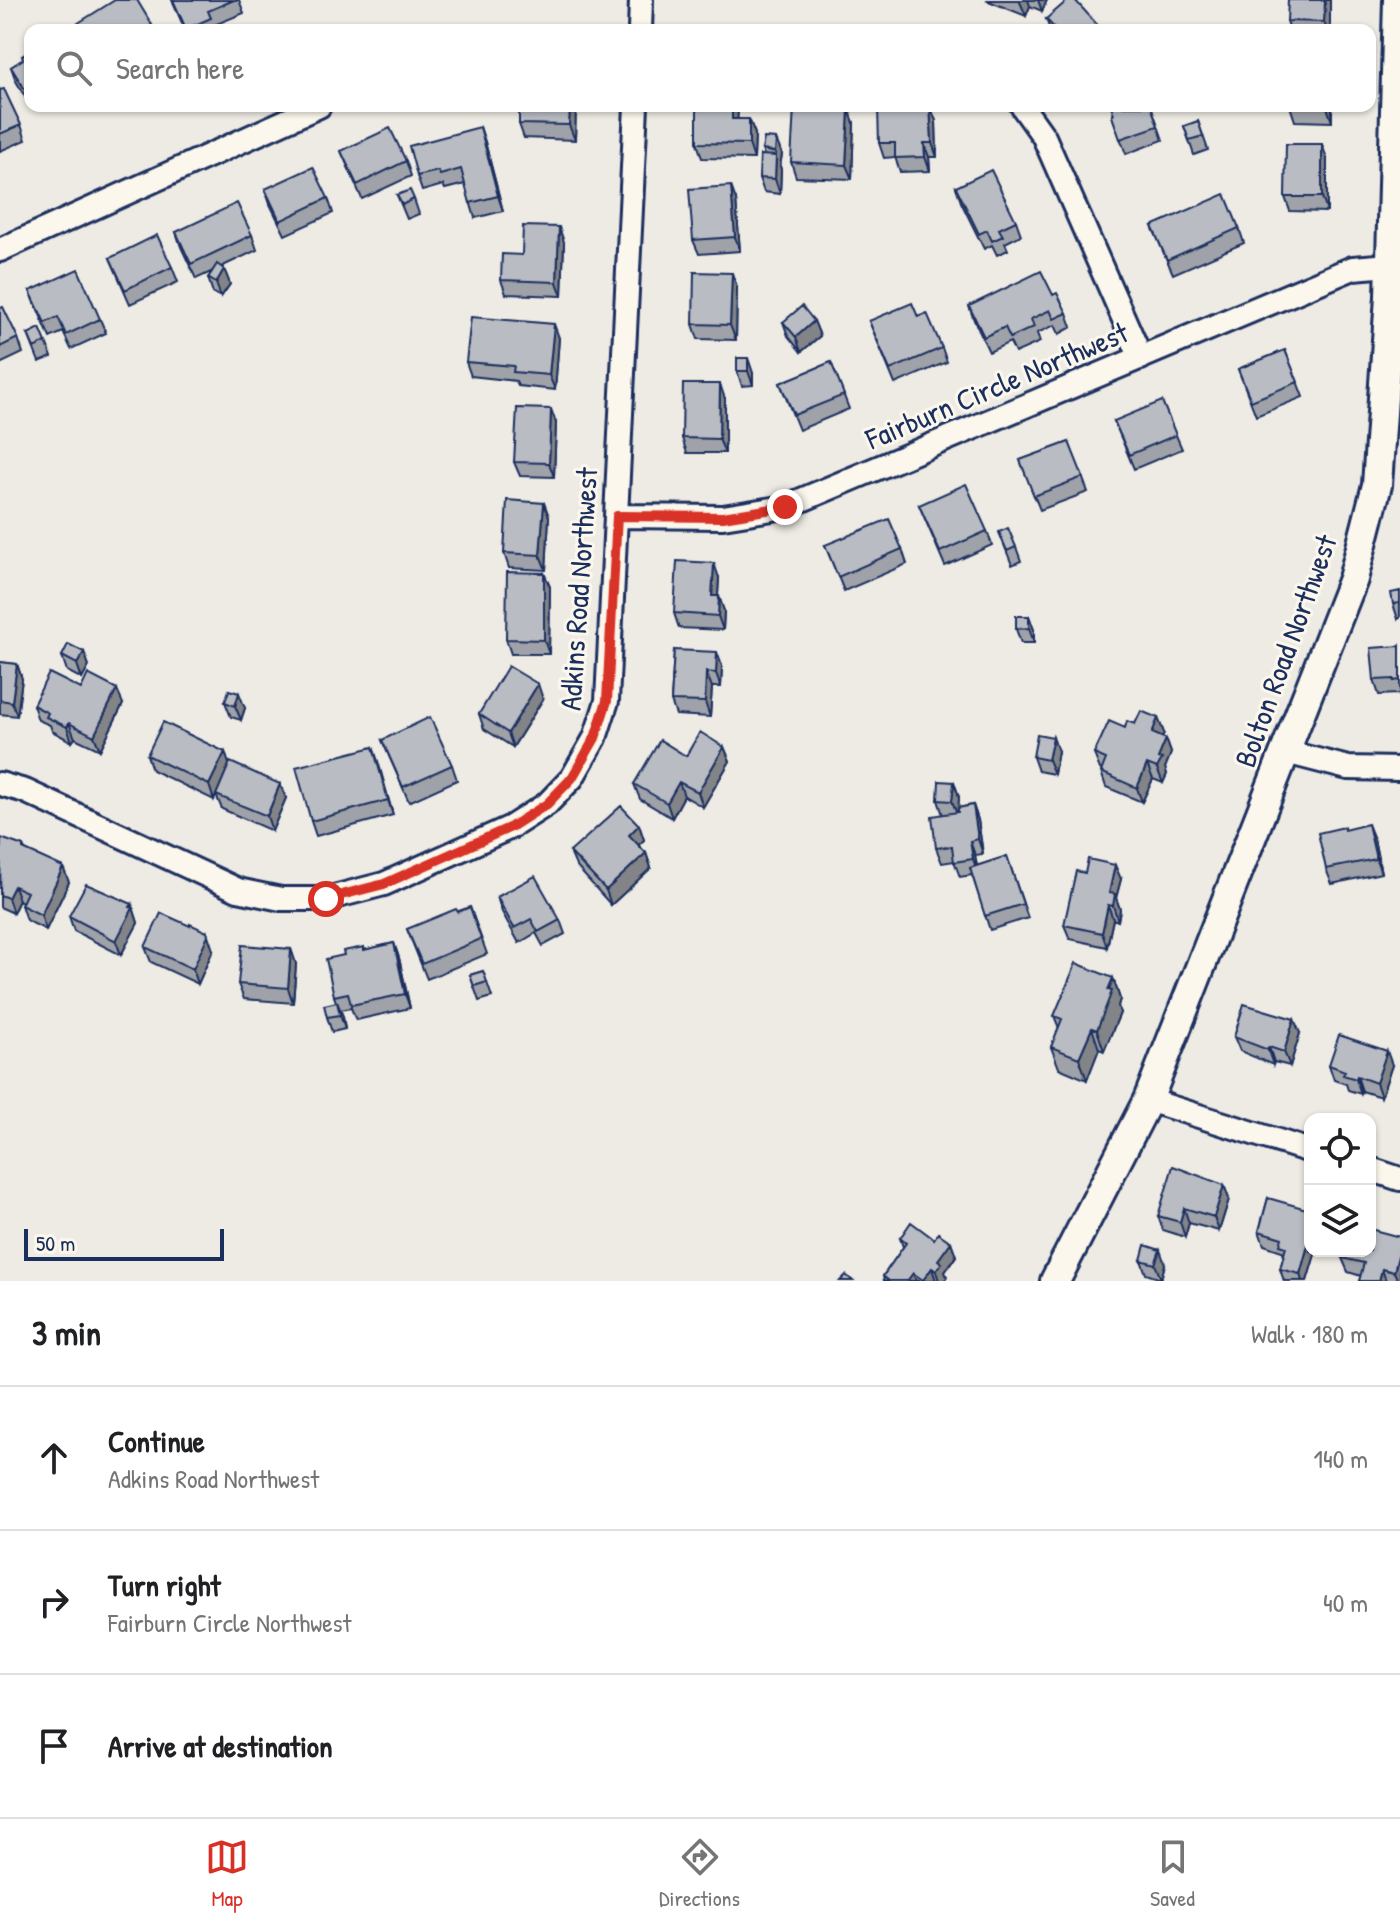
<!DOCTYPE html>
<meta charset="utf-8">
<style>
body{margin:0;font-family:"Patrick Hand",sans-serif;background:#f6f6f6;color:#202124}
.controls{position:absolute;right:24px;bottom:24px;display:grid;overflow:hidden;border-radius:16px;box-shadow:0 2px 6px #0004}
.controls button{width:72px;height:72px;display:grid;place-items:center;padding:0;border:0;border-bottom:2px solid #e0e0e0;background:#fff;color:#202124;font:40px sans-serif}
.scale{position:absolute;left:24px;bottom:20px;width:200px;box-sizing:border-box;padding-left:8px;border:4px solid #1b2f5e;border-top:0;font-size:22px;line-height:28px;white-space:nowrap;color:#1b2f5e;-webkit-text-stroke:6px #fbf7ec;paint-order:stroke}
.stop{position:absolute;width:24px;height:24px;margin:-18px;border:6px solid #d93025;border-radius:50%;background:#fff}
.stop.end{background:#d93025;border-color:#fff;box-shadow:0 2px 8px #0008}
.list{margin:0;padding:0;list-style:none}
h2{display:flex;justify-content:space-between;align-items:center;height:104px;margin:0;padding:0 32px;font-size:34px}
h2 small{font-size:26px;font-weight:400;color:#757577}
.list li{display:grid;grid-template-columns:52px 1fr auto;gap:24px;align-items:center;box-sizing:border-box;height:144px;padding:0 32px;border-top:2px solid #e0e0e0}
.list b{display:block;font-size:30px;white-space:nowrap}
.list p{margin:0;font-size:26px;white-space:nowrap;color:#757577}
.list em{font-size:26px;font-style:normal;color:#757577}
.icon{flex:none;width:44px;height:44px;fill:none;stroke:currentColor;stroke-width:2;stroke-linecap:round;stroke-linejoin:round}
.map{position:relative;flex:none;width:1400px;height:1281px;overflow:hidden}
.search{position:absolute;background:#fff;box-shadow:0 2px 6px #0004;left:24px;right:24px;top:24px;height:88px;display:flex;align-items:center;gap:20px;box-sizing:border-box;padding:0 28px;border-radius:16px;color:#757577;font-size:30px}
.sheet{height:536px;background:#fff}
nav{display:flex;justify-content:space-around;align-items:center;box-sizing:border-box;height:112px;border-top:2px solid #e0e0e0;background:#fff;font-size:22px;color:#757577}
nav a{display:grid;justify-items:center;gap:4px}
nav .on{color:#d93025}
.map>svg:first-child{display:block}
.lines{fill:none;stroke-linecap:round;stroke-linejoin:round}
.minor-casing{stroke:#1b2f5e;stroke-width:28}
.tertiary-casing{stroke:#1b2f5e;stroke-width:34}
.minor{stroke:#fbf7ec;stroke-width:22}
.tertiary{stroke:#fbf7ec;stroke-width:28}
.wall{fill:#9fa2a8;stroke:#1b2f5e;stroke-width:2}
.shaded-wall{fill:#828488;stroke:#1b2f5e;stroke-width:2}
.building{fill:#b9bcc3;stroke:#1b2f5e;stroke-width:2}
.route{stroke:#d93025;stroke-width:10}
.labels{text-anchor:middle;stroke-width:6;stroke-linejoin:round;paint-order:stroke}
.street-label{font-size:30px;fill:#1b2f5e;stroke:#fbf7ec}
</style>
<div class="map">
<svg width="1400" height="1281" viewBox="0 0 1400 1281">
<rect width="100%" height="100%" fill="#eeebe4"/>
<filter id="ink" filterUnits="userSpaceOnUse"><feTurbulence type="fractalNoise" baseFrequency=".0125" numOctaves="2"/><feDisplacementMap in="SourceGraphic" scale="16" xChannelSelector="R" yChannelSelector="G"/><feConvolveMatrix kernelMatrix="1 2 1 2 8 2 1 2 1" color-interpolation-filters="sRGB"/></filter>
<g filter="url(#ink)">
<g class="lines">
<g class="minor-casing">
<path id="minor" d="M640,30L641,0
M1022,106L1044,137L1141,358
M0,250L319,106
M617,516L723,517L785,507L1353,268L1390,265
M1286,752L1348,768L1400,769
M0,784L25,791L238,890L281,899H326L384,884L511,827L547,804L572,778L595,738L607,701L636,106
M1148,1100L1310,1151
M1370,1169L1400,1179"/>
</g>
<g class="tertiary-casing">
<path id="tertiary" d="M1055,1281L1148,1100L1353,579L1377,485L1390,297L1398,0"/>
</g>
<use href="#minor" class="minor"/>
<use href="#tertiary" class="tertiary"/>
</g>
<path class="wall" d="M172,0H239L244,13L214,25L216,30H185Z
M986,0H1047L1042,11L1030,6L1026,16Z
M1330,0V30H1290L1287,21Z
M1046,19L1102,30H1050Z
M30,51V105L16,81L11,67L23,60Z
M0,90L21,125L26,140L0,151Z
M576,106L575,140L524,138L519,124Z
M738,106L737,119H749L755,134L754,159L702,158L697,143Z
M930,106L936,121L937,157H929L930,171L900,172L895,157L884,158L879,143Z
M1151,106L1163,140L1126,154L1112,116Z
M1290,106H1332V122L1295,121Z
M849,109L854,123L852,179L796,177L791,162Z
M1198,121L1208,150L1194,155L1184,126Z
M480,127L485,142L503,211L475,218L465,184L445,189L443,185L422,191L417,176Z
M762,150L782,154L780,166L781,170L780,194L764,192L759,178L764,155Z
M341,151L406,161L411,176L362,199Z
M1327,159V212L1290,211L1285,197Z
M956,187L1016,221L1021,235L1005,243L1008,250L997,255L992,245L984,249L961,202Z
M265,189L328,198L333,213L285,235L270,204Z
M397,195L414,199L419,214L407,219Z
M736,200L740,251L699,254L693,240Z
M1152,226L1239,228L1244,243L1173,274Z
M176,232L252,235L257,250L221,267L224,269L230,284L221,297L213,293L208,278L213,271L196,279L181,247Z
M564,242L562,296L506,294L501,280L522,255Z
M110,258L172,267L178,282L130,304Z
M737,287L736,340L698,339L693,324Z
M30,291L100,319L106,333L71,349L63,332L50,338Z
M1053,295L1067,313L1072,327L1059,334L1055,325L1037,333L1040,342L1015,353L1010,342L989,352L974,320L969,306Z
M0,308L18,338L23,353L0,364Z
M918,317L942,348L947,362L895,384L869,321Z
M814,321L820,336L801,352L788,336L783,322Z
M28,334L46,342L52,357L39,362Z
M559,338L555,390L518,386L516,381L471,376L466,362Z
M1285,350L1303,397L1256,416L1238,369Z
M737,358L753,373V385L742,386L737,371Z
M831,362L849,409L799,430L780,383Z
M725,399V453H687L682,438Z
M1114,421L1176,435L1182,449L1134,469Z
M556,423L554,477L520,476L514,462Z
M1069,442L1088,492L1040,510L1020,460Z
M544,503L549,517L546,570L509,568L504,553Z
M919,505L987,531L992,545L945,566Z
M999,532L1016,547L1021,561L1012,565Z
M825,545L902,549L907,564L844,591Z
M544,573L550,587L549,654H511L506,639Z
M719,578L718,596L724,611L723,630L679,628L674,613Z
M1400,591V618L1398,619L1393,604Z
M1029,616L1034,630V643H1021L1016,629Z
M1400,646V696L1398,694L1379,695L1374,680Z
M674,650L722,666L721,687H712L710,717L676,715L671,701Z
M84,652L89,666L82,679L67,671L62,656Z
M0,662L17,664L22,679L17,716L0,714Z
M81,689L123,704L100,750L75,738L72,742L52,731L50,725L38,720L33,705Z
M543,699L513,747L484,729L479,714Z
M225,702L245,708L241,720L231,717Z
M1158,718L1164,733L1162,737L1166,739L1171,753L1165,768L1167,774L1163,783L1153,779L1142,802L1106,787L1101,772L1102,770L1100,769L1094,754L1125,728Z
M382,740L452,765L457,780L409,802Z
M373,747L393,815L316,836L311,821Z
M724,747L730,761L703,807L684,796L672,818L640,799L634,784L686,756Z
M1058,751L1054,774L1038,771L1033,757Z
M225,752L229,765L286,798L272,831L222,809L216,795L214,800L152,770L147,755Z
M954,782L959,797L958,808L973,805L978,820L983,854L975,855L977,866L1007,856L1028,918L990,930L972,875L960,877L954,861L942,863L936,848L943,815L938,800Z
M639,825L644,840L638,845L646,853L651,868L611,905L576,866L570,852Z
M1344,830L1374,839L1381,873L1332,884L1326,869Z
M0,839L23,846L25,850L69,882L46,930L26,920L21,905L22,902L19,900L13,913L0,907Z
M1121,879L1116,898L1120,909L1118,921L1113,919L1107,947L1070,939L1064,925Z
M497,897L560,920L565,934L543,946L536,933L519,943L502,912Z
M132,904L138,923L121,955L74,931L69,916Z
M470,907L487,954L427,979L407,929Z
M394,943L399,958L410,1008L356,1020L351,1008L340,1010L345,1029L332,1032L327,1017L336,1002L334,996L364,950Z
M145,947L213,950L198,984L151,962Z
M291,949L296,964L293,1003L244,999L238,984Z
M483,971L492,997L479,1001L470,975Z
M1113,978L1120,999L1118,1006L1120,1013L1104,1051L1099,1049L1087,1080L1059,1068L1051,1047L1059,1028L1054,1016Z
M1300,1033L1290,1066L1274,1062L1273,1065L1240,1051L1234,1037Z
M1329,1065H1392L1381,1097L1362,1091L1361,1094L1348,1090L1346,1084L1334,1080Z
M1224,1185L1229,1199L1219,1231L1189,1223L1185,1237L1163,1230L1158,1216Z
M1268,1198L1310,1251H1316L1307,1281H1284L1280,1269L1284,1255L1282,1251L1264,1245L1259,1231Z
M1400,1237V1281H1359L1361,1276L1348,1272L1342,1258Z
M900,1238L934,1239L951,1242L956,1256L945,1272L947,1277L944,1281H884L883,1276L903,1247Z
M1141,1260L1165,1264L1161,1279L1146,1274Z"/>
<path class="shaded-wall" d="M1021,0H1028L1030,6L1026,16L1020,2Z
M1038,0H1047L1042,11Z
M1325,0H1330V30H1327L1324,22Z
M570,106H576L575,140L569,125Z
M732,106H738L737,134L732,119Z
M930,106L936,121L937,157L932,143Z
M1327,106H1332V122L1327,107Z
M849,109L854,123L852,179L846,165Z
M749,119L755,134L754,159L749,144Z
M480,127L485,142L503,211L498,196Z
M776,139L782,154L780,166L781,170L780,194L775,179L776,156L775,152Z
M924,143L929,157L930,171L925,157Z
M1322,144L1327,159V212L1322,197Z
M731,186L736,200L740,251L735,237Z
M559,227L564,242L562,296L557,282Z
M224,269L230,284L221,297L216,283Z
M732,273L737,287L736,340L730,325Z
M814,321L820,336L801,352L796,337Z
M554,324L559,338L555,390L549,375Z
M748,358L753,373V385L748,371Z
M720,384L725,399V453L719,439Z
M551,409L556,423L554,477L549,463Z
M544,503L549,517L546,570L540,555Z
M714,563L719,578L717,610L712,596Z
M544,573L550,587L549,654L544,640Z
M719,596L724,611L723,630L718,616Z
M1029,616L1034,630V643L1029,628Z
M84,652L89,666L82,679L77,664Z
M717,652L722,666L721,687L716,673Z
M17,664L22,679L17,716L12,702Z
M706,672L712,687L710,717L705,702Z
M538,684L543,699L513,747L508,733Z
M117,689L123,704L100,750L94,736Z
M239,693L245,708L241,720L235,706Z
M1158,718L1164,733L1157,747L1152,733Z
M69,723L75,738L72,742L67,727Z
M1053,737L1058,751L1054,774L1048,760Z
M1166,739L1171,753L1165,768L1167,774L1163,783L1157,768L1158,758Z
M373,747L378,761L393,815L388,800Z
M724,747L730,761L703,807L698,792Z
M225,752L230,767L214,800L209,785Z
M1147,764L1153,779L1142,802L1137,788Z
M679,782L684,796L672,818L667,803Z
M954,782L959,797L958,816L952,801Z
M280,784L286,798L272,831L267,816Z
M973,805L978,820L983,854L978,839Z
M1368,824L1374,839L1381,873L1376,859Z
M639,825L644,840L634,849L629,835Z
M970,841L975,855L978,874L973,859Z
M646,853L651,868L611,905L606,890Z
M1115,865L1121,879L1116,898L1120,909L1118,921L1109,893Z
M63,867L69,882L46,930L41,915Z
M14,886L19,900L13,913L8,898Z
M132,904L138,923L121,955L116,941Z
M1108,905L1113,919L1107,947L1102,933Z
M207,932L213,950L198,984L193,969Z
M394,943L399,958L410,1008L405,994Z
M291,949L296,964L293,1003L288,988Z
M1113,978L1120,999L1118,1006L1120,1013L1104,1051L1097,1030Z
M337,1002L343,1016L345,1029L340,1015Z
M1294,1019L1300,1033L1290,1066L1284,1052Z
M1092,1028L1099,1049L1087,1080L1079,1058Z
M1269,1047L1274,1062L1273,1065L1268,1050Z
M1387,1051L1392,1065L1381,1097L1376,1083Z
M1357,1076L1362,1091L1361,1094L1356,1079Z
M1224,1185L1229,1199L1219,1231L1214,1217Z
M1184,1208L1189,1223L1185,1237L1180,1222Z
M1310,1238V1251H1316L1307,1281H1302L1300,1274Z
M951,1242L956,1256L945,1272L947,1277L944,1281H939L936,1271L938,1260Z
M1400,1248V1281H1398L1394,1272Z
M1160,1250L1165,1264L1161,1279L1155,1264Z
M932,1268L936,1281H923V1280Z
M1382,1269L1386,1281H1379Z
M913,1273L916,1281H907Z"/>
<path class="building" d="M115,0H137L152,25L144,30H78L75,25Z
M173,0H234L208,11L211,18L186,29Z
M1068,0H1075L1102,30H1056L1046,19Z
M1288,0H1325L1324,22L1287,21Z
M30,51V91L27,93L11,67L23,59L22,56Z
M4,89L21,125L0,134V90Z
M519,106H570L569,125L519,124Z
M697,106H732V119H749V144L697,143Z
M930,106L932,143H924L925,157L895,158V143H879L878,108Z
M1111,106H1151L1158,126L1120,139L1112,116L1114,114Z
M1290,106H1327V107Z
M794,107L849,109L846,165L791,162Z
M1198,121L1203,136L1189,140L1184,126Z
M480,127L498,196L470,203L461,169L440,175L438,171L417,176L409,146Z
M390,128L406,161L357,185L341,151Z
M764,138L776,139L775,152L762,150Z
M1286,144H1322V197H1285Z
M760,155L776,156L775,179L759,178Z
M313,167L328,198L280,221L265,189Z
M991,170L1016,221L999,229L1003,236L992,241L987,230L979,234L956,187Z
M731,186L735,237L693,240L689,189Z
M410,190L414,199L402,205L397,195Z
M1225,194L1239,228L1167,260L1152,226Z
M237,203L252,235L191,264L176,232Z
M523,226L559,227L557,282L501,280L502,254L522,255Z
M157,235L172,267L125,290L110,258Z
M217,264L224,269L216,283L208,278Z
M78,269L100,319L66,335L58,317L45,323L30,291Z
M1041,271L1053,295L1057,293L1067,313L1054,319L1050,310L1031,319L1034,327L1010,338L1005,327L984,337L969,306Z
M694,272L732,273L730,325L693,324Z
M912,303L918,317L927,313L942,348L890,370L869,321Z
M802,306L814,321L796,337L783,322Z
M3,307L18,338L0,347V308Z
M471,317L554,324L549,375L513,372L514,366L466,362Z
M40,328L46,342L34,348L28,334Z
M1285,350L1298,382L1251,401L1238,369Z
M737,358H748V371H737Z
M831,362L844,395L794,415L780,383Z
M683,384H720L719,439L682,438Z
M1162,401L1176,435L1129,455L1114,421Z
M517,408L551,409L549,463L514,462Z
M1069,442L1083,477L1034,496L1020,460Z
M966,484L987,531L940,552L919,505Z
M507,500L544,503L540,555L504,553Z
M889,519L902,549L838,577L825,545Z
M1008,528L1016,547L1007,551L999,532Z
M677,561L714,563L712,596H719L718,616L674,613Z
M507,572L544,573V640L506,639Z
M1400,591V603L1393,604L1391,593Z
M1016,616H1029V628L1016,629Z
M68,644L84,652L77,664L62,656Z
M1400,646V680L1394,681V679L1374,680L1371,648Z
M674,650L717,652L716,673L706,672L705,702L671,701Z
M0,662L17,664L12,702L0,700Z
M508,666L538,684L508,733L479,714Z
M49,673L81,689L88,674L117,689L94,736L69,723L67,727L46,717L48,713L33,705Z
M229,690L239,693L235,706L225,702Z
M1141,711L1158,718L1152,733L1166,739L1158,758L1162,759L1157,768L1147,764L1137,788L1101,772L1106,759L1094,754L1109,721L1125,728L1127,721L1135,724Z
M430,717L452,765L403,787L382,740Z
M163,722L225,752L209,785L147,755Z
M700,732L724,747L698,792L679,782L667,803L634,784L660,740L686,756Z
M1037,734L1053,737L1048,760L1033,757Z
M373,747L388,800L311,821L296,767Z
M230,762L280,784L267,816L216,795Z
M939,781L954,782L952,801L938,800Z
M973,805L978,839L970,841L973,859L954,862L952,846L936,848L932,816L958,812V808Z
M621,806L639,825L629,835L646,853L606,890L570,852Z
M1368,824L1376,859L1326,869L1318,833L1344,827V830Z
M1,838L23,846V849L63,867L41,915L21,905L27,892L14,886L8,898L0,895Z
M1007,856L1023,904L985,916L970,868Z
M1088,859L1115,865L1109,893L1115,894L1113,906L1108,905L1102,933L1064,925L1076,871L1085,873Z
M535,876L560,920L538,932L531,919L514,928L497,897Z
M86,884L132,904L130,907L133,908L116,941L69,916Z
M470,907L481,939L422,964L407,929L456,909L458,912Z
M161,913L190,926V924L207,932L208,935L193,969L145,947Z
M394,943L405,994L351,1005L348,993L334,996L326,959L344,955L343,951L364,947V950Z
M242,945L291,949L288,988L238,984Z
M1076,963L1113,978L1108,990L1112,991L1097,1030L1092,1028L1079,1058L1051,1047L1062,1019L1054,1016Z
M483,971L487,982L474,986L470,975Z
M337,1002L340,1015L327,1017L324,1005Z
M1244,1004L1294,1019L1284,1052L1269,1047L1268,1050L1234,1037Z
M1339,1035L1387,1051L1376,1083L1357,1076L1356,1079L1343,1075L1345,1071L1329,1065Z
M1173,1166L1224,1185L1214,1217L1184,1208L1180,1222L1158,1216Z
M1268,1198L1310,1210V1238L1300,1274L1280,1269L1286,1247L1280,1245L1282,1238L1259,1231Z
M911,1222L934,1239L938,1233L951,1242L938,1260L942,1263L936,1271L932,1268L923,1280L913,1273L907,1281H889L883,1276L906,1243L900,1238Z
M1370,1229L1400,1237V1248L1394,1272L1382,1269L1379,1281H1359L1364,1263L1342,1258L1344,1251H1370Z
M1145,1245L1160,1250L1155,1264L1141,1260Z
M846,1275L853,1281H840Z"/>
</g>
<g class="lines" filter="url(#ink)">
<path class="route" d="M326,899L384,884L511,827L547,804L572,778L595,738L607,701L617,516L723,517L785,507"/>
</g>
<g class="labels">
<g class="street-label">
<text transform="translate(997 386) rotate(-23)" y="10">Fairburn Circle Northwest</text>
<text transform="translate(579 589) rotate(-86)" y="10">Adkins Road Northwest</text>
<text transform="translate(1286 651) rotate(-70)" y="10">Bolton Road Northwest</text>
</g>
</g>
</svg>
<div class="controls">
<button><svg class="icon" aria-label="locate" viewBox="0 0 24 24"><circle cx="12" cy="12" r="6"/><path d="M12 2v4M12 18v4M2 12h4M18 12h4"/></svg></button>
<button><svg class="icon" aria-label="layers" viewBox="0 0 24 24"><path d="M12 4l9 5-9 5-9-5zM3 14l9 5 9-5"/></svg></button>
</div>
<div class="scale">50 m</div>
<div class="stop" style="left:326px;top:899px"></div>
<div class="stop end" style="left:785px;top:507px"></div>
<div class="search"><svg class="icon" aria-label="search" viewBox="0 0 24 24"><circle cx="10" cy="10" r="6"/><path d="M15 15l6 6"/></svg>Search here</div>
</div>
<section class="sheet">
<h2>3 min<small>Walk · 180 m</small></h2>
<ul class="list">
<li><svg class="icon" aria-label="ahead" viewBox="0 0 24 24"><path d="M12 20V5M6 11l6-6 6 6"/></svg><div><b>Continue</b><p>Adkins Road Northwest</p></div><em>140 m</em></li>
<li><svg class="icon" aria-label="right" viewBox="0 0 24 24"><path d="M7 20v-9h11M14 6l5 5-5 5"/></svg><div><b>Turn right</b><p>Fairburn Circle Northwest</p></div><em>40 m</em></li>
<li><svg class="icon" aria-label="arrive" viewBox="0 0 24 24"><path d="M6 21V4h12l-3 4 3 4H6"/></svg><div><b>Arrive at destination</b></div></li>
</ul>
</section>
<nav>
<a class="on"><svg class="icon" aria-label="map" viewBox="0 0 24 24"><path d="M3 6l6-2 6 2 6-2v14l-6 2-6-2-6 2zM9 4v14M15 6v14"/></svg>Map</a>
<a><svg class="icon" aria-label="directions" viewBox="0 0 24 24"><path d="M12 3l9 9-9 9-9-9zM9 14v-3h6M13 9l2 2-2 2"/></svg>Directions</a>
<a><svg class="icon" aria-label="saved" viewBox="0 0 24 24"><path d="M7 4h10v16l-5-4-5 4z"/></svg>Saved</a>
</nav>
